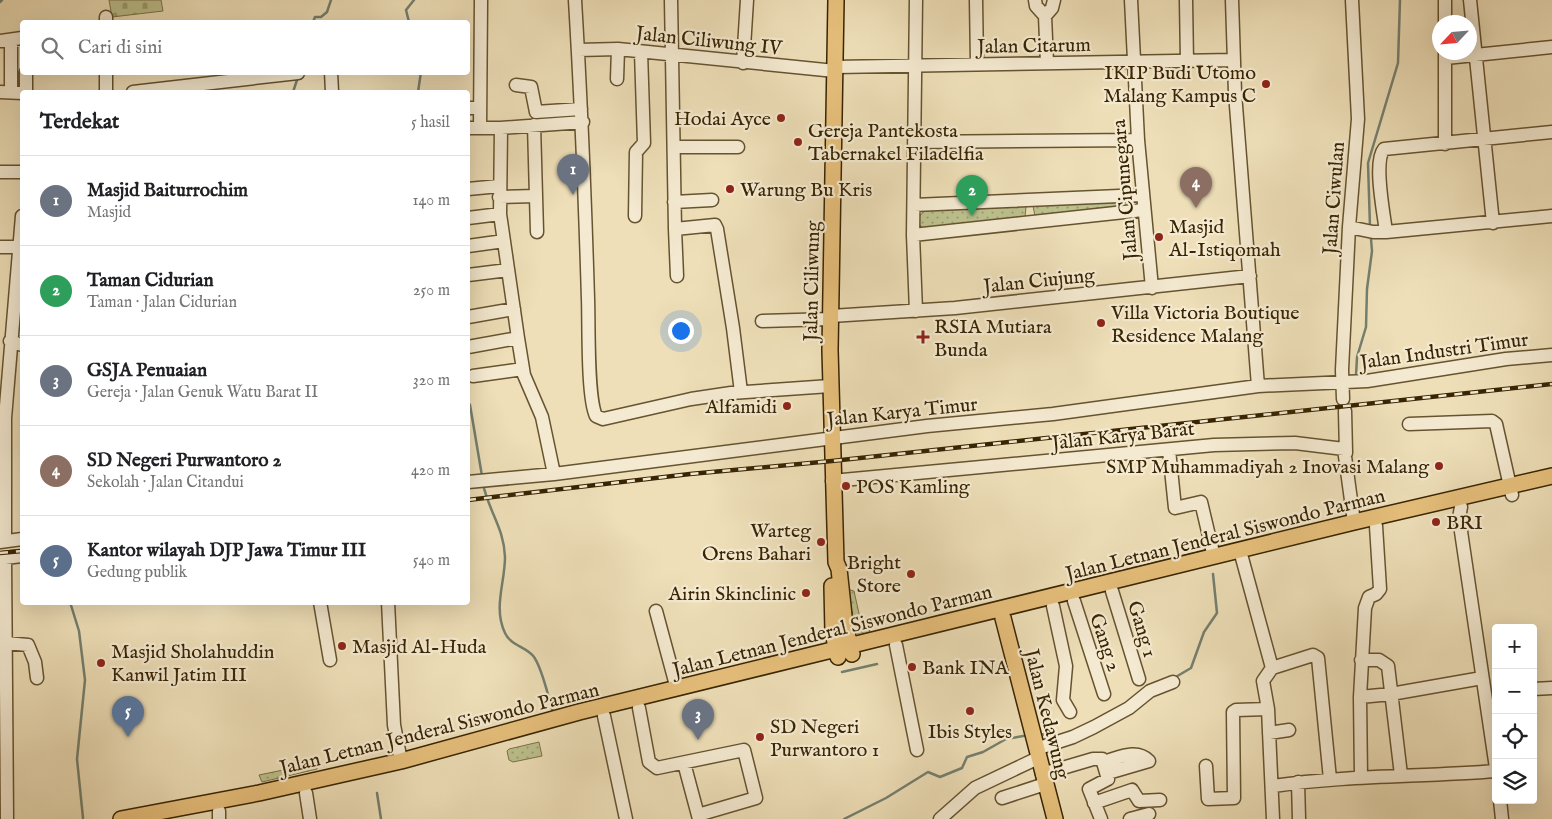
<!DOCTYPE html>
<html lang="id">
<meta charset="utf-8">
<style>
body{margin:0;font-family:"IM FELL English",serif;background:#f2f2f2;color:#202124}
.controls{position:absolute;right:15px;bottom:15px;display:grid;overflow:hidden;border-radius:5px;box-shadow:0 5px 20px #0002}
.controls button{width:45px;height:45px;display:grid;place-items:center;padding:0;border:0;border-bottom:1px solid #e0e0e0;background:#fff;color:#202124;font:25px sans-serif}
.compass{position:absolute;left:1432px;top:15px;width:45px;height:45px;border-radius:50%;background:#fff;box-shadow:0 5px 20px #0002;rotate:244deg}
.you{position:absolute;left:680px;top:330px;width:18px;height:18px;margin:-12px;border:4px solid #fff;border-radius:50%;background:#1a73e8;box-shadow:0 0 0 8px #1a73e833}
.badge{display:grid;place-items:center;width:32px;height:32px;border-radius:50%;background:#0b8043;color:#fff;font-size:16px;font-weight:700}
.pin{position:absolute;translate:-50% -41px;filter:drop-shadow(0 1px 2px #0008)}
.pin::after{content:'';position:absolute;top:26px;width:18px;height:15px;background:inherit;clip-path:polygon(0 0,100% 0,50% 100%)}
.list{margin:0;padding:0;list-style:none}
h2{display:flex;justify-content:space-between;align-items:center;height:65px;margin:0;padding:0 20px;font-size:21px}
h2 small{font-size:16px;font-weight:400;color:#757577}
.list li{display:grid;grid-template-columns:32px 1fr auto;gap:15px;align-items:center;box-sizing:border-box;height:90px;padding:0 20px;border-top:1px solid #e0e0e0}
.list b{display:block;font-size:19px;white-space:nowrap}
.list p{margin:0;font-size:16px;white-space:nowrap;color:#757577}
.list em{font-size:16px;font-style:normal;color:#757577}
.icon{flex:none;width:28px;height:28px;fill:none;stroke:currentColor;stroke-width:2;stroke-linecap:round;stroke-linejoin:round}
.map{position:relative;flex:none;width:1552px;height:819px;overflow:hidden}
.search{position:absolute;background:#fff;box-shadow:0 5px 20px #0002;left:20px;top:20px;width:450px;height:55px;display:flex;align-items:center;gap:12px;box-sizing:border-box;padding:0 18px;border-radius:5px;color:#757577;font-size:19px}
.panel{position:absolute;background:#fff;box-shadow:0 5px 20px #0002;left:20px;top:90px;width:450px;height:515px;border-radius:5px}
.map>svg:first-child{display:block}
.cemetery{fill:url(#cemetery-stones);stroke:#7a7248}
.park{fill:url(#park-dots);stroke:#7a7248}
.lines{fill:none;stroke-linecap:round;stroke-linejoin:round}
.stream{stroke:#747f6f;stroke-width:2.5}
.minor-casing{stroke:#665330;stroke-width:15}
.major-casing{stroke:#382402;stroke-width:18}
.minor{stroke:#f4ead1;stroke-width:12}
.major{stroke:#e7c07c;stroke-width:15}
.rail-casing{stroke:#382402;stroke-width:4.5}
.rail{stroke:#f4ead1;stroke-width:2.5;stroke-dasharray:8;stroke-linecap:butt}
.poi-dot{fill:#8f2418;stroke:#f4ead1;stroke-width:2}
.labels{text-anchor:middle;stroke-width:4.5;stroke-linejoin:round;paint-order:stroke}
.street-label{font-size:20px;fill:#382402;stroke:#f4ead1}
.poi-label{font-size:20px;fill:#382402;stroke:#f4ead1;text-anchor:start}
</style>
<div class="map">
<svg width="1552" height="819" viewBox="0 0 1552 819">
<defs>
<pattern id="cemetery-stones" width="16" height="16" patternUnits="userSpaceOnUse" patternTransform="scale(1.25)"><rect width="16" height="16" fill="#bcc18d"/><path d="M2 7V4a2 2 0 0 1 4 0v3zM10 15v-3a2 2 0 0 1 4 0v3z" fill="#9a9d71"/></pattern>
<pattern id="park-dots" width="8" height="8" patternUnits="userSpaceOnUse" patternTransform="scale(1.25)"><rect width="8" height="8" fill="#bcc18d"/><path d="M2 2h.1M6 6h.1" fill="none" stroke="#9a9d71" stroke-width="1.8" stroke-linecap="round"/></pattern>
</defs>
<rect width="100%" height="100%" fill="#eedfb8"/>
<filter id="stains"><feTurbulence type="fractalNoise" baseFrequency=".004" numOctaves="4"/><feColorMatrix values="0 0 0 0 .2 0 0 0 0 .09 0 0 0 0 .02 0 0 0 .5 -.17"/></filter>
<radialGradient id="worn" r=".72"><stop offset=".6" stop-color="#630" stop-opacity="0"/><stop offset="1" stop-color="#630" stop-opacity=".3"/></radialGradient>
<path class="cemetery" d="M109,0H161L163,11L112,17Z"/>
<path class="park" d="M1137,200L1136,205L1035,216L1033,206Z
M1023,204L1026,207L1025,217L924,229L919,224V217L924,211Z
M847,589L854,591L860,618L867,620L870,632L866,637L856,633Z
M539,742L542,756L513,762L509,760L507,751L509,749Z
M317,763V769L262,782L259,775Z"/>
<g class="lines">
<path class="stream" d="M0,2L2,0
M313,22L315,17H321L327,12L331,0
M409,22L406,10L414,0
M293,92L298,77
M418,92L421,72
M1370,227L1368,163L1398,63L1400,0
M1356,376L1357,357L1366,327L1367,289L1372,251L1371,239
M468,402L470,405L482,476
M483,484C489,512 504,528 505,557C505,583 493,608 505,633C511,646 527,647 534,657C543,670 548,697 553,712
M70,602L79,631L85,680L77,759L83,818
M842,672L877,664
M1174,678L1191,668L1204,632L1217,613L1213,574
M1039,734L1058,736
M377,793L381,819
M844,819L886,798L928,772L940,777L962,768L967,757L983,752L1006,739L1029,735"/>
<g class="minor-casing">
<path id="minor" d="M575,0C581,100 585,199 588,299C589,324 587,397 596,416L603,419L691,399L731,393L830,386
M671,0L675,229L715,225L717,229L733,328L741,392
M976,0L977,64
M1035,0L1036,6L1045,16L1047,63
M1131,0L1138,140L1152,288
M1186,0L1187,62
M1232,0L1235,93L1258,386
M1445,0V22
M1470,0L1493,223
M1045,16L1052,8L1054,0
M106,22V17
M11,40V92
M0,41L22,38
M578,50L618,49L835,71
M1446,58L1552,47
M743,63L747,0
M836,67L1233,60
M106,72V92
M331,72L332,92
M617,79L618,49
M516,85L531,87L536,112L581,109
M0,92L22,93
M26,92V72
M133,92L298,73
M468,108H480
M534,125L537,232
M468,128H501L500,214L518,338L524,375L542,417L554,474
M480,128L481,0
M501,128L583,122
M914,142L1138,140
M1445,144V52
M674,147H738
M0,172H22
M468,189L499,186
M499,197L535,196
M674,202L712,200
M914,205L1142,195
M635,216L636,152L644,143L641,52
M468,218L500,214
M1349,227L1373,232H1386L1552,216
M675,229L677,276
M1386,232C1384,214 1373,162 1384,149L1552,132
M913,235L1143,210
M468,246L504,241
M0,247H19
M468,275L508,270
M916,311L913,235L916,0
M831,316L955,308L1250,276
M468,317L514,309
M762,321L831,319
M10,341L22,345
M468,347L518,338
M473,376L523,369
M1343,399L1342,370L1349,227L1358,119L1352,0
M1345,411L1346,453
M1409,424L1492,421L1496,424L1512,495
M1169,450L1175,508L1201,502L1214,557
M832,481L1214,445L1295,443L1344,449L1354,522
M468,482L554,474L927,426L1053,414L1258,386L1367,381L1506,359L1552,355
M1461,507L1459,518L1496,768
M5,541V418L22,216
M0,542L22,539
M1242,558L1272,668L1263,681L1268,709L1273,819
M1112,591L1139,679
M1074,601L1104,694
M320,602L330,660
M388,602L394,725L401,761
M1053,606L1066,666L1063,700L1070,712
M656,611L677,689
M6,643L28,645L35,662L37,678
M896,645L917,750
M1361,660H1379L1388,666L1401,775
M1272,668L1313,655L1318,658L1330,779
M1533,689L1552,688
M1360,697L1391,694L1482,678
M639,708L649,762L657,768L744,750L756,798L698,815
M604,716L626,819
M1269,733L1289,730
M1036,749L1073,737L1094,727L1129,708L1150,691L1173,682
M1103,762C1119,758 1136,748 1149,761L1108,773
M684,763L699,819
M1206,766L1208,799L1234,798L1233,712L1236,710L1268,709
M1042,774L1093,759H1102L1108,779L1089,789L1101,819
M1361,777L1360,697L1365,608L1369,597L1376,594L1380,589L1376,526
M1298,782L1299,819
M1273,786C1347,775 1421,777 1496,771
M306,793L310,819
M1002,798L1045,784
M1500,800L1502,819
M1094,803L1132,790L1139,801L1160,800
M219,811V819
M7,819L5,558L22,556
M940,819L975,788L1038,758
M1130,819L1149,814"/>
</g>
<g class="major-casing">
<path id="major" d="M836,0L830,350L836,562L839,569L845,625L852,654
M832,586L833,633L838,657
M1003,618L1055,819
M121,819L259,793L401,761L579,712L836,649L1354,522L1552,476"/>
</g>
<use href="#minor" class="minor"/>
<use href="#major" class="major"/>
<g class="rail-casing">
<path id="rail" d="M468,500L690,474L832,461L1552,384
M0,553L22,551"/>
</g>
<use href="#rail" class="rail"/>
</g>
<g class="poi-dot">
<circle cx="1266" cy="84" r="5"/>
<circle cx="781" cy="118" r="5"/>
<circle cx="798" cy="142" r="5"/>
<circle cx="730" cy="189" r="5"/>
<circle cx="1159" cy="237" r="5"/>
<circle cx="1101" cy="323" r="5"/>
<path d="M920.5 329.5h5v5h5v5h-5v5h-5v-5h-5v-5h5z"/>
<circle cx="787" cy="406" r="5"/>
<circle cx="1439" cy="466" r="5"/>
<circle cx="846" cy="486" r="5"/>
<circle cx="1436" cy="522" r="5"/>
<circle cx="821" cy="542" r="5"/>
<circle cx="911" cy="574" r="5"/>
<circle cx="806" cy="593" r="5"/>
<circle cx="342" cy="646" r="5"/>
<circle cx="101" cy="663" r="5"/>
<circle cx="912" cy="667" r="5"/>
<circle cx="970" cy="711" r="5"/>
<circle cx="760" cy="737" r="5"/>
</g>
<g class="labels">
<g class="street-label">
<text transform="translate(709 40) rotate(6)" y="7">Jalan Ciliwung IV</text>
<text transform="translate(1034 45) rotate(-1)" y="7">Jalan Citarum</text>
<text transform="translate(1124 190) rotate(-95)" y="7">Jalan Cipunegara</text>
<text transform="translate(1333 198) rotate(-86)" y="7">Jalan Ciwulan</text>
<text transform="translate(1039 280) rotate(-6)" y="7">Jalan Ciujung</text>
<text transform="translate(811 281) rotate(-89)" y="7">Jalan Ciliwung</text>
<text transform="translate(1444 350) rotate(-8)" y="7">Jalan Industri Timur</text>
<text transform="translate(902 411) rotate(-6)" y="7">Jalan Karya Timur</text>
<text transform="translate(1123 435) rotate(-6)" y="7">Jalan Karya Barat</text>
<text transform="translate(1225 534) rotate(-14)" y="7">Jalan Letnan Jenderal Siswondo Parman</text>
<text transform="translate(1143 629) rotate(73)" y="7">Gang 1</text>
<text transform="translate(832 630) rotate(-14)" y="7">Jalan Letnan Jenderal Siswondo Parman</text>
<text transform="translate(1106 642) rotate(71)" y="7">Gang 2</text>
<text transform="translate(1048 714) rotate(76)" y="7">Jalan Kedawung</text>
<text transform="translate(439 728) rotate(-14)" y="7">Jalan Letnan Jenderal Siswondo Parman</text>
</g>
<g class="poi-label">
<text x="1256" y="79" text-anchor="end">IKIP Budi Utomo<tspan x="1256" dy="23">Malang Kampus C</tspan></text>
<text x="771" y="125" text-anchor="end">Hodai Ayce</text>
<text x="808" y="137">Gereja Pantekosta<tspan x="808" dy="23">Tabernakel Filadelfia</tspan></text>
<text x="740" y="196">Warung Bu Kris</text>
<text x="1169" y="233">Masjid<tspan x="1169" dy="23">Al-Istiqomah</tspan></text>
<text x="1111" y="319">Villa Victoria Boutique<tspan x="1111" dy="23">Residence Malang</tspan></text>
<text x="934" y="333">RSIA Mutiara<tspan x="934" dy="23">Bunda</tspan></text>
<text x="777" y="413" text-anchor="end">Alfamidi</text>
<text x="1429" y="473" text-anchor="end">SMP Muhammadiyah 2 Inovasi Malang</text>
<text x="856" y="493">POS Kamling</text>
<text x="1446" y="529">BRI</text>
<text x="811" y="537" text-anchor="end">Warteg<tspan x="811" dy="23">Orens Bahari</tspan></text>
<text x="901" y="569" text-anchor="end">Bright<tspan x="901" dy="23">Store</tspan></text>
<text x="796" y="600" text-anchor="end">Airin Skinclinic</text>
<text x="352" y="653">Masjid Al-Huda</text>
<text x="111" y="658">Masjid Sholahuddin<tspan x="111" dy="23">Kanwil Jatim III</tspan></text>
<text x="922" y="674">Bank INA</text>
<text x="770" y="733">SD Negeri<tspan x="770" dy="23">Purwantoro 1</tspan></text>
<text x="970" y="738" text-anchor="middle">Ibis Styles</text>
</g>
</g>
<rect width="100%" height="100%" filter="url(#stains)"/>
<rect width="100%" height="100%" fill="url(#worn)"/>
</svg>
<div class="controls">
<button>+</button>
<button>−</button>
<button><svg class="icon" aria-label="locate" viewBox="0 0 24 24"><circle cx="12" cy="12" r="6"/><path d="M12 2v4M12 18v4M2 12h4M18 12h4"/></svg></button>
<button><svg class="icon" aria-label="layers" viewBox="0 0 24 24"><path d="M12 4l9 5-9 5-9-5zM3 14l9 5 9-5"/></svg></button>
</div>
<svg class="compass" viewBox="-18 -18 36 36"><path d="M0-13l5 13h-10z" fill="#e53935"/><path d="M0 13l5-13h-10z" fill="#757577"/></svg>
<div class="you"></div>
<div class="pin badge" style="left:573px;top:195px;background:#6b7280">1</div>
<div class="pin badge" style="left:972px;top:216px;background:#2e9e5b">2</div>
<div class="pin badge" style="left:698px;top:740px;background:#6b7280">3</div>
<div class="pin badge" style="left:1196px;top:208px;background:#8d6e63">4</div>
<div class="pin badge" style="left:128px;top:737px;background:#5c6f8a">5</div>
<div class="search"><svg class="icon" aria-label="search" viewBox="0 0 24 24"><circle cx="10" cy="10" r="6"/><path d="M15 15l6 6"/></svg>Cari di sini</div>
<section class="panel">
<h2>Terdekat<small>5 hasil</small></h2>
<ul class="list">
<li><span class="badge" style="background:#6b7280">1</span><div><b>Masjid Baiturrochim</b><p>Masjid</p></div><em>140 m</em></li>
<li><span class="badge" style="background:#2e9e5b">2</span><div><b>Taman Cidurian</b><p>Taman · Jalan Cidurian</p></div><em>250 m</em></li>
<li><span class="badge" style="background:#6b7280">3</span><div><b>GSJA Penuaian</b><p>Gereja · Jalan Genuk Watu Barat II</p></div><em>320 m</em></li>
<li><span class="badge" style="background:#8d6e63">4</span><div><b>SD Negeri Purwantoro 2</b><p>Sekolah · Jalan Citandui</p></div><em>420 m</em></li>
<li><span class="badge" style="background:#5c6f8a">5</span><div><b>Kantor wilayah DJP Jawa Timur III</b><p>Gedung publik</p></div><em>540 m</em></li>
</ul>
</section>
</div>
